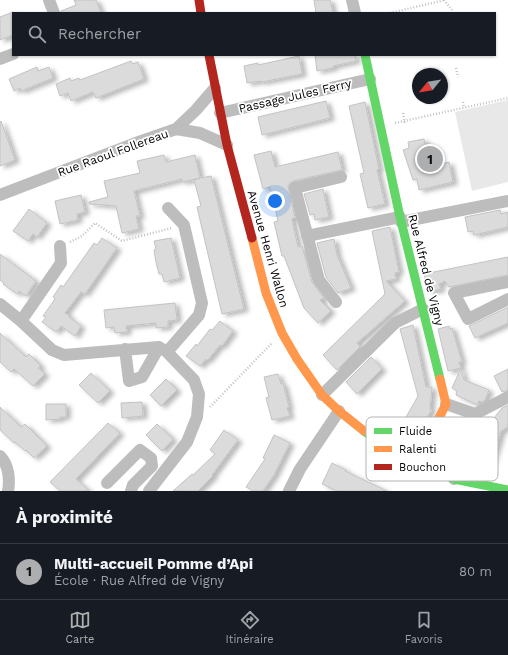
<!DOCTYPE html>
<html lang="fr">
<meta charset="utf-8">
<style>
body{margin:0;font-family:"Work Sans",sans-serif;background:#20242c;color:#f1f3f6}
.compass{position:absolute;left:412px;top:68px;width:36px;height:36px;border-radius:50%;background:#171b24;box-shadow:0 1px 3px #0004;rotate:240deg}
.you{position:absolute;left:275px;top:201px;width:14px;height:14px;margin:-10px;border:3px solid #fff;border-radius:50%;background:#1a73e8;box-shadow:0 0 0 6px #1a73e833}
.badge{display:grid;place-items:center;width:26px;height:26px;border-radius:50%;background:#adaeaf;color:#111;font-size:13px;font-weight:700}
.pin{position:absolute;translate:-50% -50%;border:2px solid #fff;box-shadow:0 1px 4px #0006}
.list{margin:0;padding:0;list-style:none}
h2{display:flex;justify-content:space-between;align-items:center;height:52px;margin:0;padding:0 16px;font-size:17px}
h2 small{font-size:13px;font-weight:400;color:#9ea1a6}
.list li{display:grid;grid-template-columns:26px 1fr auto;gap:12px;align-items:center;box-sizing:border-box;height:56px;padding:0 16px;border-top:1px solid #363941}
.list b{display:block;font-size:15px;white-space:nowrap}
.list p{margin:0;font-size:13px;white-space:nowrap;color:#9ea1a6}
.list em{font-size:13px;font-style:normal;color:#9ea1a6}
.icon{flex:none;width:22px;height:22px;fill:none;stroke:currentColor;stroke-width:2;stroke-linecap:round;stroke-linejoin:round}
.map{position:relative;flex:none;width:508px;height:491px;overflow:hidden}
.search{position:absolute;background:#171b24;box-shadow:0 1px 3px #0004;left:12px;right:12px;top:12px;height:44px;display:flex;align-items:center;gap:10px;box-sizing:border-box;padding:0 14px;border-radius:0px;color:#9ea1a6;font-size:15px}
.sheet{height:108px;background:#171b24}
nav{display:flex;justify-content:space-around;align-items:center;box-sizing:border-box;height:56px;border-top:1px solid #363941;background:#171b24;font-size:11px;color:#9ea1a6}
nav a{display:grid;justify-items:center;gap:2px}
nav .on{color:#adaeaf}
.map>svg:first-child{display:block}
.green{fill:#e8e8e8}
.building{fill:#dbdbdb;stroke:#c3c3c3;filter:url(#shadow)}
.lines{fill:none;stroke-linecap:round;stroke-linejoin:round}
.path{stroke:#c2c2c2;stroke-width:2.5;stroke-dasharray:1 2;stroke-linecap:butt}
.street{stroke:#bdbdbd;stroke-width:12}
.fast{stroke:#63d668;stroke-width:9}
.slow{stroke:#ff974d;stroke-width:9}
.jam{stroke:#b3261e;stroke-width:9}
.labels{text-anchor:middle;stroke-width:3.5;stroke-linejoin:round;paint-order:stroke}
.street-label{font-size:12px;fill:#000;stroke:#fff}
.key{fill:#fff;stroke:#b2b2b2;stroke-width:1}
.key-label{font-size:11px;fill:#000}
</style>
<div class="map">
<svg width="508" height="491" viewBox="0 0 508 491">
<defs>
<filter id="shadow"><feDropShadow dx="4.5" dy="2.5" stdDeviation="2" flood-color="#0004"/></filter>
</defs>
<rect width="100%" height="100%" fill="#fff"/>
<path class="green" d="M508,100V182L472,191L455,112Z"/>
<path class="building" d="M74,0H96L101,13H61V11L76,5Z
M314,0H330L333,13H316Z
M13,12V35L0,40V17Z
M315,55H355L356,61L333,66V68L317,71Z
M299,56L302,74L262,82L261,81L247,83L244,66L258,63V65Z
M131,61L132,64L138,62L144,79L96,98L93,92L71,101L68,93L60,96L56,84L70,78L71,81L79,78L80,80Z
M37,67L38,71L49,67L53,78L21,91L20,88L14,91L9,79Z
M326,101L330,118L262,135L258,117Z
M365,102L379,169L377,170L385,204L368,208L360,174L364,173L349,106Z
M1,121L15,160L0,166V122Z
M424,139L430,167L449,162L453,182L419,190L417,179L413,180L403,150L409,148L408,142Z
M271,151L275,167L338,152L342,170L293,181L290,183L288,186L295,218L292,219L298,247L302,246L312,282L324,298L320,300L331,311L318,323L304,308L284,256H282L274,222L278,221L270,187L263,189L254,155Z
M164,155L166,162L195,155L200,178L211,176L244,309L222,314L197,207L201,206L194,180L200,178L182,182V179L134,191L140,216H136L139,229L122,233L116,206L89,204V202L108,197L104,181L140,173L137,161Z
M323,189L329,217L315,220L314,214L310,215L304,194Z
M81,195L85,212L77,214L78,220L60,224L55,201Z
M29,209L47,223L37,237L33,234L28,241L13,231Z
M500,210L501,214L508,212V227L474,235L473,231L468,232L465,217Z
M390,227L399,272L395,273L396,279L386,281L405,301L357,343L360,347L337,370L323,355L385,294L372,231Z
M102,238L117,248L85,294L81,292L65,313L70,316L69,317L81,326L75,336L61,326L56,332L42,322L46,317L43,316L55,299L53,297L61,285L63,287L94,243L97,245Z
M171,238L180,278L164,282L162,274H159L156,262L154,250L156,249L154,241Z
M334,239L337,255L351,288L338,293L326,277L317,243Z
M0,254L36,281L26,296L19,291L17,294L3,284L4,283L0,280Z
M508,257V275L449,287L445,281L439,284L441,289L429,292L424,274Z
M175,303L177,320L168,321V327L156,328V323L135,325L126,326L127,332L115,333L114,327L106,328L104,310Z
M508,307V323L475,338L469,326Z
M220,321L233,331L222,346L220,345L207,361L206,359L200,366L186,356L196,344L197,346L210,329L212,330Z
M413,325L426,387H431L432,388L430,407L431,411L419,430L416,428L413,433L401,426L418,396L400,329Z
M449,326L450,329L452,328L462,362H459L461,368L448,371L438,329Z
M0,333L26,357L29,354L41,366L38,368L45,374L33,386L14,369L11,372L0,362Z
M371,357L382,369L357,394L346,382Z
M461,368L464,380L489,390L485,400L482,402L479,401L477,405L456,395L457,391L452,388Z
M508,369V390L502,392L494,376Z
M91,373L110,391L98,403L79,385Z
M278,374L281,384L283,383L289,407L287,408L290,416L272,420L266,398L269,397L264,377Z
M166,379L177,390L161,406L150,395Z
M142,402L143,416L122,418L121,403Z
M46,404H66V417H60V419L46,420Z
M508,405V427L501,431L491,464L478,460L479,455L476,454L482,433L502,408Z
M0,407L21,427L25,424L47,446L34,458L26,450L25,451L15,442L14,443L0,430Z
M108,423L120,433L76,479L89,491H60L50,482Z
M157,424L173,439L162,451L146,435Z
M224,430L238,440L212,475L213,476L198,491H173L192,474L193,475L215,454L210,450Z
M274,435L290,443L274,475L263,491H253L246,487L265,459L263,458Z
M332,463L346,470L345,471L387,491H337L322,484Z"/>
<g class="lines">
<path class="path" d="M444,0L453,11
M390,13L445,0
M456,68L458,77
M463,102L464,108
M403,113L405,124
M395,123L508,98
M70,242L82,236L95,223L122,241L172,228
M210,407L272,343"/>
<path class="street" d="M49,0L54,13
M352,0L355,13
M0,59L13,54
M220,113L370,79
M176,129L196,110L215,88
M0,195L133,144L176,129L200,133L227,145
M401,222L508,201
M307,236L400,217
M508,282L454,293L468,319L508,299
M336,302L319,280L295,188L341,177
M0,304L21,321L52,350L64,355L159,347L167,352L194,380L199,394L197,417L187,442L149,491
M21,321L61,263L60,246
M125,349L129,381L142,377L159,347
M167,352L199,315L202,303L184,225L168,208
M322,395L395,323L423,309
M446,404L475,414
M0,456C9,465 10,480 8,491
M454,479L475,414L508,397
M107,483L140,450L151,458L152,466L133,485L131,491
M289,491L300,469L339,411"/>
<path class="fast" d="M365,55L400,217L440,379
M364,431L371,436L417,462L454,479L508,490"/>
<path class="slow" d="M252,238L266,293L282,333L297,359L322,395L339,411L364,431
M417,462L446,404L440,379"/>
<path class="jam" d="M199,0L201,13
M209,55L227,145L252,238"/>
</g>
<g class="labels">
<g class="street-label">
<text transform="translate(295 96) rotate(-13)" y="4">Passage Jules Ferry</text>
<text transform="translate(113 153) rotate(-20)" y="4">Rue Raoul Follereau</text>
<text transform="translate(268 249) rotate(74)" y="4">Avenue Henri Wallon</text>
<text transform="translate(426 270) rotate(76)" y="4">Rue Alfred de Vigny</text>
</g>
</g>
<rect x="366" y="417" width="132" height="64" rx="6" class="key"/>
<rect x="374" y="428" width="18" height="6" fill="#63d668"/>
<rect x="374" y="446" width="18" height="6" fill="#ff974d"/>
<rect x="374" y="464" width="18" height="6" fill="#b3261e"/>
<g class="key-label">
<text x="399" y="435">Fluide</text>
<text x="399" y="453">Ralenti</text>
<text x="399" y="471">Bouchon</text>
</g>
</svg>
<svg class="compass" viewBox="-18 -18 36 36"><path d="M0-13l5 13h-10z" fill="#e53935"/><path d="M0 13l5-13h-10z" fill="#9ea1a6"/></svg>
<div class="you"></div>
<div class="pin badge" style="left:430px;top:159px">1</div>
<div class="search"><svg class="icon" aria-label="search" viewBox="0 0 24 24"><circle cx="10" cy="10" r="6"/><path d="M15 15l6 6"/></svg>Rechercher</div>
</div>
<section class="sheet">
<h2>À proximité<small></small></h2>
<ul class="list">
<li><span class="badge">1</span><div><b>Multi-accueil Pomme d’Api</b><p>École · Rue Alfred de Vigny</p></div><em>80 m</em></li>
</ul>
</section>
<nav>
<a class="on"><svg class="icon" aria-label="map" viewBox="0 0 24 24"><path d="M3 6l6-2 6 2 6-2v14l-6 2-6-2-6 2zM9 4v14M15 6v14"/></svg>Carte</a>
<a><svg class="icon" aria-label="directions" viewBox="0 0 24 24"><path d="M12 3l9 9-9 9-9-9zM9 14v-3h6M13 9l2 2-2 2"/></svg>Itinéraire</a>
<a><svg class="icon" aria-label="saved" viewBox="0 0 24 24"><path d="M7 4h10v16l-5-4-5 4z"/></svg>Favoris</a>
</nav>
